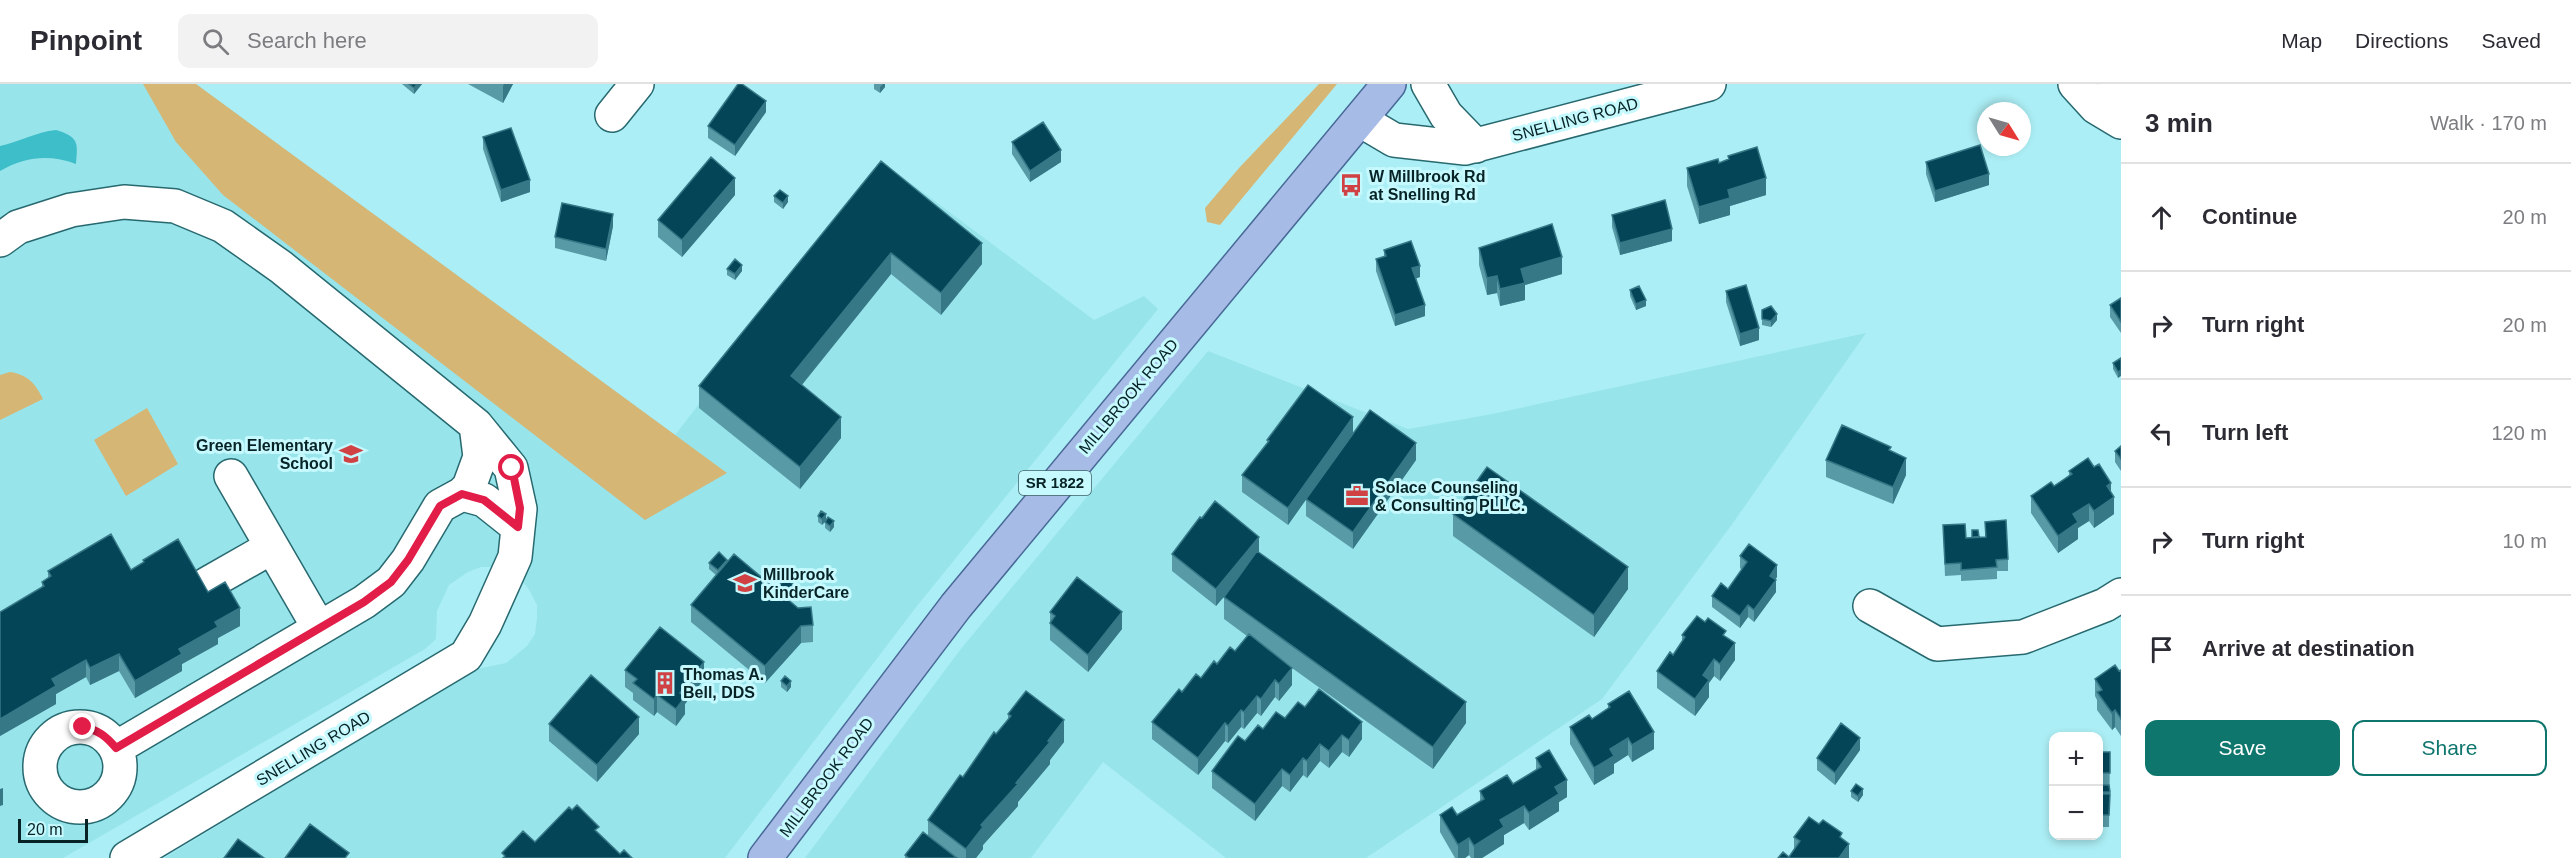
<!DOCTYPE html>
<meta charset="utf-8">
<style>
body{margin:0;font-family:Arial,sans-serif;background:#f2f2f3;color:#2b2b33}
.controls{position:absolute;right:18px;bottom:18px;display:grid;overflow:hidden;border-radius:12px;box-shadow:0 3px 9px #0003}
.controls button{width:54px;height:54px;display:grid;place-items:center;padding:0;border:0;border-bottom:2px solid #e1e1e2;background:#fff;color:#2b2b33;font:30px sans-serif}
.compass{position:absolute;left:1977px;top:18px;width:54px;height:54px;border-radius:50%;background:#fff;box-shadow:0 3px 9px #0003;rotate:127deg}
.scale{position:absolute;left:18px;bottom:15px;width:70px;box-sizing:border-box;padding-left:6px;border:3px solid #072326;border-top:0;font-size:16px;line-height:21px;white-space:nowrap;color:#072326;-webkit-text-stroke:4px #c5f9fe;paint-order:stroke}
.stop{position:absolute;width:18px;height:18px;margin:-14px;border:4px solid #e11d48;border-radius:50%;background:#fff}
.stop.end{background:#e11d48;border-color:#fff;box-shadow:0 2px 6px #0008}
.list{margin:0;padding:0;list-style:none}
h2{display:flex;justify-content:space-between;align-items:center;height:78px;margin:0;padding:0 24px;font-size:26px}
h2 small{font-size:20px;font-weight:400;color:#7c7c81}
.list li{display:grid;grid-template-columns:39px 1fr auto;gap:18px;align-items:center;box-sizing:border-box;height:108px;padding:0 24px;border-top:2px solid #e1e1e2}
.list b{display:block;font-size:22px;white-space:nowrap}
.list em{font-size:20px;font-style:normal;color:#7c7c81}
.actions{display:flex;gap:12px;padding:18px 24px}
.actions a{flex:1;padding:14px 0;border:2px solid #0f766e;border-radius:12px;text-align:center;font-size:21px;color:#0f766e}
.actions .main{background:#0f766e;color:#fff}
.icon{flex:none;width:33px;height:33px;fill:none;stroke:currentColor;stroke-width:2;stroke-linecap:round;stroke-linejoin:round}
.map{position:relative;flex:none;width:2121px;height:774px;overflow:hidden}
header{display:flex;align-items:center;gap:36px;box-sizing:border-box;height:84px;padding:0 30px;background:#fff;border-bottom:2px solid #e1e1e2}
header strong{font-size:28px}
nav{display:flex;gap:33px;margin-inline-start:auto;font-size:21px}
.search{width:420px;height:54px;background:#f2f2f3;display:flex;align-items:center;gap:15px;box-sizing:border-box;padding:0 21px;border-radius:12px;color:#7c7c81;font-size:22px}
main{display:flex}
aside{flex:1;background:#fff}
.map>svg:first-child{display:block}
.built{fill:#97e4eb}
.green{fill:#d6b675}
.water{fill:#3ebec9}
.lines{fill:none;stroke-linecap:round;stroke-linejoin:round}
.minor-casing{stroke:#27696f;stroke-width:36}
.major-casing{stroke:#486897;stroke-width:36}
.minor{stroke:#fff;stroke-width:33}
.major{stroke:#a6bbe5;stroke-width:33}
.wall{fill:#589aa6}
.shaded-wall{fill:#377887}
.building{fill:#054558;stroke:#377887;stroke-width:1.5}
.route{stroke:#e11d48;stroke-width:8}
.labels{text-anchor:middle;stroke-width:6;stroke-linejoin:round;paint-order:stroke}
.shield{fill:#c5f9fe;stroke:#406367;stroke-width:1.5}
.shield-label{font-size:15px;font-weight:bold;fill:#072326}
.street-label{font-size:16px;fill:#072326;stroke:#c5f9fe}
.poi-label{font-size:16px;font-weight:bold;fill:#072326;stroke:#c5f9fe;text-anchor:start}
</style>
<header>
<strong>Pinpoint</strong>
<div class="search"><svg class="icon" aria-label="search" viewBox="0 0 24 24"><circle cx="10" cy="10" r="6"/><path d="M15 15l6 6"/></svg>Search here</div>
<nav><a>Map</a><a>Directions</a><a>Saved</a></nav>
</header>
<main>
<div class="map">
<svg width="2121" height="774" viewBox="0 0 2121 774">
<rect width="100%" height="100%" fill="#aceef5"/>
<path class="built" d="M0,0H196L675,351L885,80L1094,236L1144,212L1158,225L917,522L725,774H164L477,585L506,579L527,562L535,550L537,534V521L528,504L518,493L500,483H481L468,488L449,501L437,527L436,555L425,565L63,774H0Z
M1866,249L1733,439L1602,615L1366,774H1226L1103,678L1031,774H805L960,566L1208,267L1408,345L1492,330Z"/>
<path class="green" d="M143,0H196L727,389L645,436L223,111L176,58Z
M1319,0H1337L1220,141L1207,138L1205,124L1239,84Z
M10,288C28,291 35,299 43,315L0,336V291Z
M147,324L178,380L126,412L94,356Z"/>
<path class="water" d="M56,46C79,53 78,59 76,80C49,70 25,73 0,87V62C19,58 36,48 56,46Z"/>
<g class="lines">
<g class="minor-casing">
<path id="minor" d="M1428,0L1446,31L1476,62
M2075,0L2096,23L2121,38
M2114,0L2121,18
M612,31L637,0
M1360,36L1394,56L1465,64L1709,0
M0,156L18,143L71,126L124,118L175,122L223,142L281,183L476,341L511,384L520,425L515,473L485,540L466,572L127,774
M231,392L319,544
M462,410L484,416L518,443
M207,500L272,463
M1870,522L1937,560L2023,553L2105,521L2121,511
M40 683a40 40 0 1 1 80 0a40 40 0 1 1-80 0Z
M116,664L364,518L391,498L408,476L440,422L462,410L469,403L480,373L476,341"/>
</g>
<g class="major-casing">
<path id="major" d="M765,774L956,522L1389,0"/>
</g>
<use href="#minor" class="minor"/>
<use href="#major" class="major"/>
</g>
<path class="wall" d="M402,0H422L414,10Z
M468,0H513L503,19Z
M874,0H885V3L880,9L874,5Z
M766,28L735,72L708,54V42Z
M483,53L530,108L501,118L483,65Z
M1012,58L1061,78L1030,98L1012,70Z
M1728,72L1766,111L1730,122V131L1699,140L1687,102V84L1719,79L1728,76Z
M881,77L982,180L941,231L891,190L802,301L841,354L800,405L699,324V302Z
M1926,78L1989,101L1935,118L1926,90Z
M735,111L682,173L658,153V136Z
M774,112L788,118L783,125L774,118Z
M1612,131L1672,157L1620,171L1612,143Z
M613,142L606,177L555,164V153Z
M1479,164L1562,190L1525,201V216L1500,222L1497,209L1487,211L1479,181Z
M1384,166L1420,193L1416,194L1425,232L1395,242L1376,187V175L1384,173Z
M727,185L742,187L735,196L727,191Z
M1630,206L1646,222L1636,226L1630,212Z
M1726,207L1759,256L1740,262L1726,218Z
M2121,214V249L2110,233V221Z
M1762,226L1777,236L1771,243L1762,241Z
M2121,274L2118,294L2113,285V279Z
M1353,350L1416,376L1353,465L1306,432V415L1288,441L1242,408V391L1267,359V356Z
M2121,362V387L2115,378V367Z
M1891,367L1906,391L1893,420L1826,393V376Z
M2069,387L2111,410L2114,430L2094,444L2089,437L2078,444V455L2058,469L2031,429V412L2054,402L2069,391Z
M1453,430L1628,505L1594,553L1453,452Z
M818,432L826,436L834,443L830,448L825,444V438L822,441L818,438Z
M1985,438L2008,475V487H1997V495L1961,497V491L1945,492L1943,441L1966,454H1972V446L1979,454L1985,453Z
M1259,469L1466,639L1433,685L1292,584V601L1279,617L1275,613L1261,632L1257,629L1244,645L1241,643L1228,659L1225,657L1198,691L1152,655V638L1182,608L1235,567L1247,552L1224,535V513L1216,522L1172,487V470Z
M1740,472L1777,493L1775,495L1776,508L1754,538L1748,533L1740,544L1712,523V512L1728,505L1742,486L1740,484Z
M143,476L208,508L240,542L218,554V560L182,580V587L135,614L119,587L90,601L86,593L56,610V620L0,652V528L42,504V498L48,494V487L131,486L143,479Z
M727,478L778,507V503L793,506L787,515L813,541V558L801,559L765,599L691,538V521L716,491L709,485V479Z
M1050,528L1122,545L1088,588L1050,556Z
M1682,551L1726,553L1735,576L1720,597L1714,592L1709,599V613L1695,632L1657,604V587L1673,571L1682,557Z
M625,586L704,595L685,620V630L676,642L657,628L654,632L633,616V609L625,603Z
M2121,586V652L2115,643L2112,646L2097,626V616L2095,612V595Z
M781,597L791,603L787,608L781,603Z
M1608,620L1654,665L1632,678L1628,671L1614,680V689L1594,701L1570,660V643L1592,635L1608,625Z
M1305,623L1362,655L1349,673L1342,668L1329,684L1320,677L1307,694L1303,691L1290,708L1282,702L1255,737L1212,704V687L1245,657L1263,645L1285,634Z
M1008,630L1064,658L1050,676V680L1018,718V722L983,761V765L976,774H905V771L928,752V736L1008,635Z
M549,640L639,650L597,698L549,657Z
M1860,666L1835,701L1817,686V674Z
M2098,668H2110L2109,743H2098V710H2102V701H2108H2098Z
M1536,674L1567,713L1559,718V727L1529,746L1524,739L1504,751V760L1482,774H1471L1469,771L1465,774H1455L1440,748V731H1457L1480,717V707L1513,700L1536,686Z
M1851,707L1863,711L1858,718L1851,713Z
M1819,740L1842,755L1849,774L1794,766V753Z"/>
<path class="shaded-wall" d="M417,0H422L414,10V4Z
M504,0H513L503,19V2Z
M883,0H885V3L880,9V3Z
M766,17V28L735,72V61Z
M1061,66V78L1030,98V87Z
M1989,90V101L1935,118V107Z
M735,94V111L682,173V156Z
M1766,94V111L1730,122V131L1699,140V123L1728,106Z
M530,96V108L501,118V106Z
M788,112V118L783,125V119Z
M613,130V142L606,177V165Z
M1672,145V157L1620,171V159Z
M982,159V180L941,231V209Z
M891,169V190L791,314V292Z
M1562,173V190L1525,201V216L1500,222V205L1521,185Z
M742,181V187L735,196V190Z
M1420,182V193L1412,196V184Z
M1497,192V209L1487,211V194Z
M1646,216V222L1636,226V220Z
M1425,221V232L1395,242V231Z
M1777,230V236L1771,243V237Z
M1759,244V256L1740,262V250Z
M2121,286V292L2118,294V288Z
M841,333V354L800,405V383Z
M1353,333V350L1288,441V424Z
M1416,359V376L1353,465V448Z
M1906,374V391L1893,420V403Z
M2111,399V415L2114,413V430L2094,444V427L2107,402Z
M2089,420V437L2078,444V455L2058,469V452L2073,430Z
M826,430V436L822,441V435Z
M834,437V443L830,448V442Z
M1259,453V470L1216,522V505Z
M1777,481V493L1770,503V492Z
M1628,483V505L1594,553V531Z
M1776,496V508L1754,538V526Z
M793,500V506L786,516V510Z
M1748,521V533L1740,544V532Z
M240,524V542L218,554V560L182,580V587L135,614V597L215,538Z
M1122,528V545L1088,588V571Z
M801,542V559L765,599V582Z
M1735,559V576L1720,597V580Z
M119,570V587L90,601V584Z
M1714,575V592L1709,599V613L1695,632V615L1703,591Z
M86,576V593L56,610V620L0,652V635L52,595Z
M704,578V595L685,620V630L676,642V625L680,609Z
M1292,584V601L1279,617V600Z
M1275,596V613L1261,632V615Z
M791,597V603L787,608V602Z
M657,611V628L654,632V615Z
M1257,612V629L1244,645V628Z
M1466,618V639L1433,685V663Z
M1241,626V643L1228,659V642Z
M2115,626V643L2112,646V629Z
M639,633V650L597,698V681Z
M1064,636V658L1050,676V680L1018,718V722L983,761V765L976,774H966V765L981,741Z
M1362,638V655L1349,673V656Z
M1225,639V657L1198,691V674Z
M1654,648V665L1632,678V661Z
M1342,651V668L1329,684V667Z
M1628,654V671L1614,680V689L1594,701V684L1610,665Z
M1860,654V666L1835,701V689Z
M1320,660V677L1307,694V677Z
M1303,674V691L1290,708V691Z
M1282,685V702L1255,737V720Z
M1567,696V713L1559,718V727L1529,746V729L1555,703Z
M3,704V721L0,722V705Z
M1863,705V711L1858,718V712Z
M1524,722V739L1504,751V760L1482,774H1474V762L1500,736Z
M1469,754V771L1465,774H1458V761Z
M1849,760V774H1839Z"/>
<path class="building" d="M409,0H417L414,4Z
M738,0H742L766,17L735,61L708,42Z
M1043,38L1061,66L1030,87L1012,58Z
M511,44L530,96L501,106L483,53Z
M1980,61L1989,90L1935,107L1926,78Z
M1757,63L1766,94L1728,106L1730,114L1699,123L1687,84L1718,75L1719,79L1729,75L1728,72Z
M711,73L735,94L682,156L658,136Z
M881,77L982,159L941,209L891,169L791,292L841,333L800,383L699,302Z
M780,106L788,112L783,119L774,112Z
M1665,116L1672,145L1620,159L1612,131Z
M562,119L613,130L606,165L555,153Z
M1552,140L1562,173L1521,185L1525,199L1500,205L1497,192L1487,194L1479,164Z
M1411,157L1420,182L1412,184L1425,221L1395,231L1376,175L1386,172L1384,166Z
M735,175L742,181L735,190L727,185Z
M1746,201L1759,244L1740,250L1726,207Z
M1639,202L1646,216L1636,220L1630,206Z
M2121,214V238L2110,221Z
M1771,222L1777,230L1771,237L1762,235V226Z
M2121,274V286L2118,288L2113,279Z
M1308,301L1353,333L1288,424L1242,391L1269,357L1267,356Z
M1370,326L1416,359L1353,448L1306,415Z
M1842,341L1891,363L1889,366L1906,374L1893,403L1826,376Z
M2121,362V375L2115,367Z
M2088,374L2094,383L2099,380L2111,399L2107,402L2114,413L2094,427L2089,420L2073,430L2078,438L2058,452L2031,412L2051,398L2054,402L2072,390L2069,387Z
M1487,383L1628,483L1594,531L1453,430Z
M1215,417L1259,453L1216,505L1172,470L1200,433L1202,434Z
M821,427L826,430L822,435L818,432Z
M828,433L834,437L830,442L825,438Z
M2006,436L2008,475L1996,476L1997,483L1961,486V479L1945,480L1943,441L1965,440L1966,454L1986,453L1985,438Z
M1972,446H1978L1979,453H1972Z
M111,450L131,486L144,478L143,476L178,455L208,508L225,498L240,524L215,538L218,543L179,565L182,570L135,597L119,570L90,584L86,576L52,595L56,602L0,635V528L44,502L42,498L51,492L48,487Z
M1749,460L1777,481L1770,492L1776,496L1754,526L1748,521L1740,532L1712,512L1721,499L1728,505L1747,478L1740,472Z
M1257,467L1466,618L1433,663L1224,513Z
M719,468L727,476L718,486L709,479Z
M734,470L798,524L811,523L813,541L801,542L765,582L691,521Z
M1077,493L1122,528L1088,571L1050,539L1055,532L1050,528Z
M785,494L793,500L786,510L778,503Z
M1697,532L1705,538L1708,534L1726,547L1723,551L1735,559L1720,580L1714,575L1703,591L1709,596L1695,615L1657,587L1670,568L1673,571L1685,553L1682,551Z
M660,543L704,578L680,609L685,613L676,625L657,611L654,615L633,599L637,595L625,586Z
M1249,550L1292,584L1279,600L1275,596L1261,615L1257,612L1244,628L1241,626L1228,642L1225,639L1198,674L1152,638L1179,605L1182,608L1196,590L1201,594L1214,577L1217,580L1230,563L1235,567Z
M2115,581L2119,587L2121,586V635L2115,626L2112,629L2097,608L2102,606L2095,595Z
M591,591L639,633L597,681L549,640Z
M785,592L791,597L787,602L781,597Z
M1319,605L1362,638L1349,656L1342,651L1329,667L1320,660L1307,677L1303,674L1290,691L1282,685L1255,720L1212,687L1238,652L1245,657L1258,641L1263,645L1276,628L1285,634L1298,618L1305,623Z
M1026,607L1064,636L1048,657L1050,658L1016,699L1018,700L981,741L983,743L966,765L928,736L960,691L963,693L994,648L996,650L1011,632L1008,630Z
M1629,607L1654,648L1632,661L1628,654L1610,665L1614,672L1594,684L1570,643L1589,631L1592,635L1610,623L1608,620Z
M1841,639L1860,654L1835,689L1817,674Z
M1549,666L1567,696L1555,703L1559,710L1529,729L1524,722L1500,736L1504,743L1474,762L1469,754L1458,761L1440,731L1452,723L1457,731L1484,715L1480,707L1507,691L1513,700L1541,683L1536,674Z
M2098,668H2110V689H2098Z
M1856,700L1863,705L1858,712L1851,707Z
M2102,701H2109L2110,708H2102Z
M2098,710H2110L2109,731H2098Z
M577,721L599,743L595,746L620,770L624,766L632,774H503L505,772L502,769L523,747L535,758L569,723L572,726Z
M1809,733L1819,740L1823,736L1842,749L1840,753L1849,760L1839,774H1778L1783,768L1789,773L1800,757L1794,753Z
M310,740L349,769L345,774H285Z
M923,748L957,774H909L905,771Z
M238,755L264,774H224Z"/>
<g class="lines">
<path class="route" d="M83,643C98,646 106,652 116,664L364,518L391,498L408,476L440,422L462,410L484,416L518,443L520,424L512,384"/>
</g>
<defs>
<g id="bus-bare" transform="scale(1.8)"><path d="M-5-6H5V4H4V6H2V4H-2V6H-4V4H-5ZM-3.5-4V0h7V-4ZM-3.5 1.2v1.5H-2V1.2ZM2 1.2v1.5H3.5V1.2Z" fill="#d04144" stroke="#c5f9fe" stroke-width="2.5" paint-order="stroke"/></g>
<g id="school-bare" transform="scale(1.8)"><path d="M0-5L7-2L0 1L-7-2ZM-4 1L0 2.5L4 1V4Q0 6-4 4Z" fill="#d04144" stroke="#c5f9fe" stroke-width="2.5" paint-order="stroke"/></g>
<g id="office-bare" transform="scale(1.8)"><path d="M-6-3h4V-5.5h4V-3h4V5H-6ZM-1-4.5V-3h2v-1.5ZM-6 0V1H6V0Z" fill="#d04144" stroke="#c5f9fe" stroke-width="2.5" paint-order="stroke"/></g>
<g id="building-bare" transform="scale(1.8)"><path d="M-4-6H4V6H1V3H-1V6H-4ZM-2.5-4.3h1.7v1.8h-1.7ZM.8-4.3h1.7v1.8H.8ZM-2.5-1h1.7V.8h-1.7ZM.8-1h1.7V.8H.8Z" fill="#d04144" stroke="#c5f9fe" stroke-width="2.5" paint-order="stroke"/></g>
</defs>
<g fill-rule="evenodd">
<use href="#bus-bare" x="1351" y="101"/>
<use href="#school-bare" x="351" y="370"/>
<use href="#office-bare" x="1357" y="412"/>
<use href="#school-bare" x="745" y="499"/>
<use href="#building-bare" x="665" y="599"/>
</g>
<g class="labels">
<rect class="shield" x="1019" y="387" width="72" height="24" rx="4.5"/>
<g class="shield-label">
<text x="1055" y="404">SR 1822</text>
</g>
<g class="street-label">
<text transform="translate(1575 35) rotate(-15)" y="6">SNELLING ROAD</text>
<text transform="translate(1128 312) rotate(-50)" y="6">MILLBROOK ROAD</text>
<text transform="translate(313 664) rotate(-31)" y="6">SNELLING ROAD</text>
<text transform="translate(826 693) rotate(-53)" y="6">MILLBROOK ROAD</text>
</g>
<g class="poi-label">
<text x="1369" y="98">W Millbrook Rd<tspan x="1369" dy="18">at Snelling Rd</tspan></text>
<text x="333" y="367" text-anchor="end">Green Elementary<tspan x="333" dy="18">School</tspan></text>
<text x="1375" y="409">Solace Counseling<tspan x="1375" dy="18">&amp; Consulting PLLC.</tspan></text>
<text x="763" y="496">Millbrook<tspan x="763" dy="18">KinderCare</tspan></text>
<text x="683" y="596">Thomas A.<tspan x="683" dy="18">Bell, DDS</tspan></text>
</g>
</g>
</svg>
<div class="controls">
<button>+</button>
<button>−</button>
</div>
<svg class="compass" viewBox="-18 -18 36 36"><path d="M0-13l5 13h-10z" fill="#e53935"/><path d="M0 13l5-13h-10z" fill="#7c7c81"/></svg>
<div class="scale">20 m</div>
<div class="stop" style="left:512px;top:384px"></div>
<div class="stop end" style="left:83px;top:643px"></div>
</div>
<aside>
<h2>3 min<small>Walk · 170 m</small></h2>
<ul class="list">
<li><svg class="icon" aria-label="ahead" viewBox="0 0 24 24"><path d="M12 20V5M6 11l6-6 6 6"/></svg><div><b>Continue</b></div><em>20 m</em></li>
<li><svg class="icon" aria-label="right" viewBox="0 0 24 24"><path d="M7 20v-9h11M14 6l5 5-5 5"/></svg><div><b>Turn right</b></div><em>20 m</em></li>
<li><svg class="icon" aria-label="left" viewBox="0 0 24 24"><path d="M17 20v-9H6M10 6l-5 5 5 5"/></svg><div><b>Turn left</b></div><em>120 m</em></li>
<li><svg class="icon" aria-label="right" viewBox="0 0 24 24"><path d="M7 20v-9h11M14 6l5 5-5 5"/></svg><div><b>Turn right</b></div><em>10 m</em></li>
<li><svg class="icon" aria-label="arrive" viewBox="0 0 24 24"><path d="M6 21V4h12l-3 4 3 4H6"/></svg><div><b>Arrive at destination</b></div></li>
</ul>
<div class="actions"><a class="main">Save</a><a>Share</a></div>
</aside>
</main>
